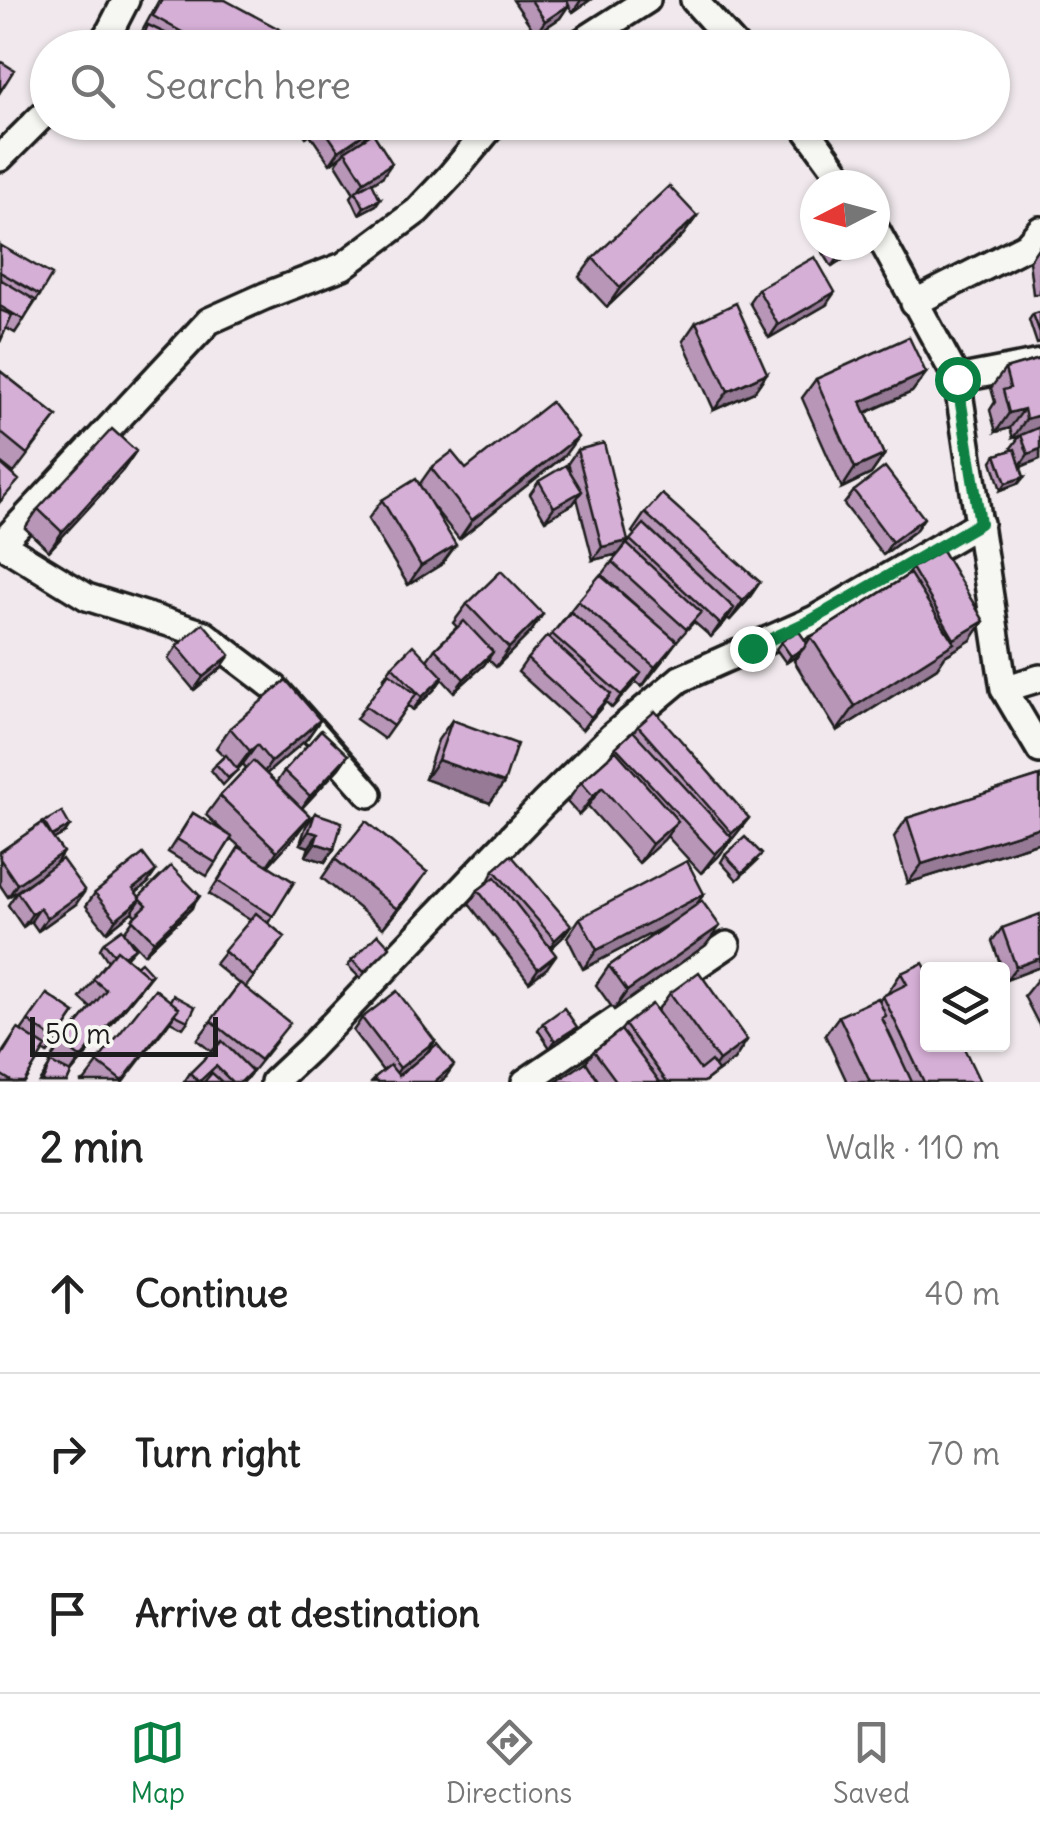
<!DOCTYPE html>
<meta charset="utf-8">
<style>
body{margin:0;font-family:Delius,sans-serif;background:#f2f2f2;color:#222}
.controls{position:absolute;right:30px;bottom:30px;display:grid;overflow:hidden;border-radius:10px;box-shadow:0 2px 8px #0004}
.controls button{width:90px;height:90px;display:grid;place-items:center;padding:0;border:0;border-bottom:2px solid #e0e0e0;background:#fff;color:#222;font:50px sans-serif}
.compass{position:absolute;left:800px;top:170px;width:90px;height:90px;border-radius:50%;background:#fff;box-shadow:0 2px 8px #0004;rotate:264deg}
.scale{position:absolute;left:30px;bottom:25px;width:188px;box-sizing:border-box;padding-left:10px;border:5px solid #1c1c1c;border-top:0;font-size:28px;line-height:35px;white-space:nowrap;color:#1c1c1c;-webkit-text-stroke:8px #f6f6f2;paint-order:stroke}
.stop{position:absolute;width:30px;height:30px;margin:-22px;border:8px solid #0b8043;border-radius:50%;background:#fff}
.stop.end{background:#0b8043;border-color:#fff;box-shadow:0 2px 10px #0008}
.list{margin:0;padding:0;list-style:none}
h2{display:flex;justify-content:space-between;align-items:center;height:130px;margin:0;padding:0 40px;font-size:42px}
h2 small{font-size:32px;font-weight:400;color:#767676}
.list li{display:grid;grid-template-columns:65px 1fr auto;gap:30px;align-items:center;box-sizing:border-box;height:160px;padding:0 40px;border-top:2px solid #e0e0e0}
.list b{display:block;font-size:38px;white-space:nowrap}
.list em{font-size:32px;font-style:normal;color:#767676}
.icon{flex:none;width:55px;height:55px;fill:none;stroke:currentColor;stroke-width:2;stroke-linecap:round;stroke-linejoin:round}
.map{position:relative;flex:none;width:1040px;height:1082px;overflow:hidden}
.search{position:absolute;background:#fff;box-shadow:0 2px 8px #0004;left:30px;right:30px;top:30px;height:110px;display:flex;align-items:center;gap:25px;box-sizing:border-box;padding:0 35px;border-radius:55px;color:#767676;font-size:38px}
.sheet{height:610px;background:#fff}
nav{display:flex;justify-content:space-around;align-items:center;box-sizing:border-box;height:140px;border-top:2px solid #e0e0e0;background:#fff;font-size:28px;color:#767676}
nav a{display:grid;justify-items:center;gap:5px}
nav .on{color:#0b8043}
.map>svg:first-child{display:block}
.lines{fill:none;stroke-linecap:round;stroke-linejoin:round}
.minor-casing{stroke:#1c1c1c;stroke-width:32}
.minor{stroke:#f6f6f2;stroke-width:25}
.wall{fill:#b896b8;stroke:#1c1c1c;stroke-width:2.5}
.shaded-wall{fill:#967a96;stroke:#1c1c1c;stroke-width:2.5}
.building{fill:#d6afd6;stroke:#1c1c1c;stroke-width:2.5}
.route{stroke:#0b8043;stroke-width:12}
</style>
<div class="map">
<svg width="1040" height="1082" viewBox="0 0 1040 1082">
<rect width="100%" height="100%" fill="#f0e8ec"/>
<filter id="ink" filterUnits="userSpaceOnUse"><feTurbulence type="fractalNoise" baseFrequency=".01" numOctaves="2"/><feDisplacementMap in="SourceGraphic" scale="20" xChannelSelector="R" yChannelSelector="G"/><feConvolveMatrix kernelMatrix="1 2 1 2 8 2 1 2 1" color-interpolation-filters="sRGB"/></filter>
<g filter="url(#ink)">
<g class="lines">
<g class="minor-casing">
<path id="minor" d="M694,0L737,48
M98,48L110,31L126,0
M572,48L647,0
M801,122L847,185
M0,158L48,110
M875,228L957,379L1004,689L1040,750
M914,303L1026,246L1040,230
M957,379L1040,363
M1,544L87,597L204,634L275,688L369,794
M0,545L209,321L265,296L343,266L417,211L450,176L495,122
M1004,689L1040,678
M274,1082L309,1049L543,804L612,736L680,679L813,620L980,523
M525,1082L727,945"/>
</g>
<use href="#minor" class="minor"/>
</g>
<path class="wall" d="M159,0H225L288,48H133Z
M513,0H590L573,12L568,5L560,18L536,34Z
M295,122H367L364,139L383,176L372,183L376,205L359,214L351,197L354,193L336,164L342,155L330,164L311,136L315,130L306,137Z
M691,122H709L700,131Z
M697,216L683,235L607,307L579,277L593,258Z
M0,245L40,295L15,333L6,328L0,342Z
M824,245H864L832,267L821,249Z
M1040,245V294H1033L1029,261Z
M758,289L826,305L769,338L749,302Z
M1040,312V343L1037,344L1029,320L1033,314Z
M696,322L767,373L754,392L714,410L683,341Z
M1040,359V459L1021,467L1019,483L1001,490L992,461L996,455L1012,450L1011,448L1020,436L1013,438L1010,428L996,432L990,410L995,402L991,388L1005,369Z
M0,371L57,416L14,473L0,462Z
M926,373L912,392L866,413L884,455L871,474L842,488L802,398L816,379Z
M577,450L628,541L622,550L635,535L632,532L645,513L760,582L747,601L730,620L727,618L711,637L694,622L676,642L642,687L635,681L612,708L606,702L582,730L518,672L527,659L549,638L578,601L650,618L602,575L618,554L593,560L577,498L573,504L545,520L530,494L539,481L570,470L568,463Z
M136,451L123,470L49,551L25,528L38,509Z
M564,456L459,539L431,504L442,564L408,585L368,519L382,500L419,485L431,468L466,469Z
M854,491L915,531L883,555L844,504Z
M912,568L971,640L945,656L937,668L837,731L794,661L799,654L786,663L776,649L781,642L807,643L811,637L906,576Z
M467,604L543,614L530,633L496,667L488,659L484,665L454,692L442,679L434,690L413,710L408,705L384,739L356,719L384,680L383,679L392,666L427,660L435,649L457,627L453,623Z
M177,646L221,668L194,690L168,659Z
M320,720L307,739L266,774L276,783L284,771L348,755L339,768L302,808L310,816L296,835L268,866L294,882L268,923L285,937L245,988L276,1042L244,1082H184L190,1073L212,1052L197,1040L239,984L215,964L250,920L209,894L239,847L244,850L231,839L207,876L168,852L193,813L225,833L206,815L220,796L246,768L243,764L223,785L211,770L224,756L216,748L230,728Z
M452,720L504,783L490,803L425,779L438,740Z
M638,726L749,818L718,857L701,873L667,836L639,863L588,806L579,815L567,802L581,782L608,758L616,747L634,731Z
M1040,776V842L908,883L894,837L907,818Z
M315,813L334,849L325,862L306,856L309,847L300,844L306,826Z
M44,822L70,826L65,833L54,839V865L76,904L38,931L31,921L23,927L8,905L17,892L37,877L8,897L0,885V852Z
M725,855L757,861L737,880L721,862Z
M335,859L427,872L383,928L322,878Z
M494,870L571,925L562,938L551,948L547,968L529,982L469,904L478,890L486,885Z
M147,884L136,893L139,897L191,909L144,954L128,937L135,948L126,958L136,966L152,974L71,1073L67,1082H39L51,1064L49,1062L62,1043L91,1008L80,998L108,961L100,949L104,942L124,932L136,916L132,912L107,932L86,906L95,893Z
M704,894L696,904L706,945L614,1010L596,985L609,966L667,925L583,969L567,937L580,918Z
M1002,928L1040,967L1006,980L992,941Z
M390,947L360,978L348,966L352,960Z
M901,973L980,1082H847L825,1035L839,1016L879,1001L883,996L888,993Z
M1040,976V1027L1024,996Z
M155,989L188,1021L183,1028L170,1021L123,1082H80L85,1080Z
M670,993L747,1040L734,1060L704,1082H556L585,1063L594,1051L621,1030L625,1025L657,1011Z
M47,994L75,1013L47,1054L43,1051L24,1082H0V1056L18,1029L21,1031Z
M362,1018L435,1041L426,1054L398,1075L445,1078L440,1082H372L383,1071L353,1031Z
M543,1023L572,1033L550,1048L538,1030Z"/>
<path class="shaded-wall" d="M581,0H590L573,12Z
M569,5L560,18L536,34L545,21Z
M317,122H324L320,123L315,130L306,137Z
M371,129L362,142L345,151L342,155L330,164L339,151Z
M392,163L383,176L355,194L364,181Z
M380,199L376,205L359,214L364,207Z
M697,216L683,235L607,307L620,288Z
M855,245H864L832,267L841,254Z
M835,292L826,305L769,338L778,325Z
M767,373L754,392L714,410L728,391Z
M926,373L912,392L847,421L861,402Z
M1024,409L1010,428L996,432L1009,413Z
M1040,415V430L1013,438L1026,419Z
M578,437L564,456L459,539L472,520Z
M1040,449V459L1019,467L1028,454Z
M136,451L123,470L49,551L62,532Z
M884,455L871,474L842,488L855,468Z
M1024,477L1019,483L1001,490L1006,483Z
M582,491L573,504L545,520L554,507Z
M924,518L915,531L883,555L892,542Z
M628,541L619,554L593,560L602,547Z
M456,545L442,564L408,585L421,566Z
M760,582L747,601L730,620L743,601Z
M734,608L725,622L711,637L720,624Z
M543,614L530,633L496,667L509,648Z
M984,621L971,640L945,656L937,668L837,731L855,706L950,645L954,639Z
M677,641L663,660L642,687L655,667Z
M804,648L799,654L786,663L791,656Z
M493,652L484,665L454,692L464,679Z
M230,655L221,668L194,690L203,677Z
M641,673L632,686L612,708L621,695Z
M443,677L434,690L413,710L422,697Z
M611,694L602,707L582,730L591,717Z
M320,720L307,739L258,781L271,762Z
M257,745L243,764L236,770L250,751Z
M348,755L339,768L301,809L310,796Z
M438,760L504,783L490,803L425,779Z
M602,787L588,806L579,815L593,796Z
M310,816L296,835L264,870L277,851Z
M749,818L718,857L701,873L732,833Z
M678,821L664,840L639,863L652,844Z
M70,826L65,833L47,843L52,836Z
M1040,827V842L908,883L922,864Z
M309,831L318,834L309,847L300,844Z
M315,843L334,849L325,862L306,856Z
M63,852L54,866L8,897L17,884Z
M156,871L147,884L124,902L133,889Z
M427,872L414,891L383,928L397,909Z
M85,891L76,904L38,931L47,918Z
M704,894L690,913L583,969L597,950Z
M200,896L191,909L144,954L154,941Z
M141,899L132,912L107,932L116,919Z
M40,908L31,921L23,927L32,914Z
M571,925L562,938L546,953L555,940Z
M720,926L706,945L614,1010L627,991Z
M556,955L547,968L529,982L538,969Z
M1040,958V967L1006,980L1016,967Z
M152,974L135,996L67,1078L81,1058Z
M179,1008L166,1027L121,1082L122,1081Z
M577,1027L572,1033L550,1048L555,1041Z
M747,1040L734,1060L705,1080L719,1061Z
M435,1041L426,1054L391,1081L400,1068Z
M454,1065L445,1078L440,1082H434Z"/>
<path class="building" d="M162,0H225L294,37L288,48H211L153,16Z
M531,0H566L569,5L545,21Z
M148,25L196,48H138Z
M0,61L14,70L0,92Z
M320,123L367,122L371,129L339,151Z
M373,133L392,163L364,181L345,151Z
M372,182L380,199L364,207L356,191Z
M669,186L697,216L620,288L593,258Z
M0,245L52,275L40,295L0,272Z
M835,245H855L841,254Z
M815,257L835,292L778,325L758,289Z
M0,279L35,300L24,320L0,306Z
M736,303L767,373L728,391L696,322Z
M0,310L12,315L0,342Z
M1040,312V333L1033,314Z
M909,337L926,373L861,402L884,455L855,468L816,379Z
M1040,359V415L1026,419L1024,409L1009,413L1003,390L1010,388L1005,369Z
M0,371L57,416L27,454L0,432Z
M551,402L578,437L472,520L431,468L452,452L466,469Z
M1040,427V449L1028,454L1021,435Z
M112,429L136,451L62,532L38,509Z
M604,443L628,541L602,547L577,450Z
M1015,449L1024,477L1006,483L996,455Z
M0,463L19,480L0,502Z
M566,465L582,491L554,507L539,481Z
M885,467L924,518L892,542L854,491Z
M416,479L456,545L421,566L382,500Z
M662,494L760,582L743,601L645,513Z
M644,524L734,608L720,624L630,540Z
M627,544L701,612L686,629L612,562Z
M942,550L984,621L954,639L912,568Z
M501,571L543,614L509,648L467,604Z
M910,574L954,643L855,706L811,637Z
M600,575L677,641L655,667L578,601Z
M571,612L641,673L621,695L552,634Z
M464,621L493,652L464,679L435,649Z
M203,623L230,655L203,677L177,646Z
M798,630L807,643L804,648L791,656L781,642Z
M547,636L611,694L591,717L527,659Z
M413,645L443,677L422,697L392,666Z
M389,673L416,694L393,726L365,706Z
M286,680L320,720L271,762L257,745L250,751L230,728Z
M655,711L749,818L732,833L638,726Z
M452,720L517,744L504,783L438,760Z
M321,730L348,755L310,796L284,771Z
M633,731L732,838L715,854L616,747Z
M616,751L678,821L652,844L602,787L593,796L581,782Z
M226,755L238,770L228,778L216,764Z
M253,761L310,816L277,851L220,796Z
M1040,776V827L922,864L907,818Z
M62,812L70,826L52,836L44,822Z
M193,813L232,837L216,863L177,839Z
M315,813L342,822L334,849L315,843L318,834L309,831Z
M366,821L427,872L397,909L335,859Z
M42,823L63,852L17,884L0,859V852Z
M745,837L762,854L742,873L725,855Z
M239,847L294,882L273,916L218,881Z
M143,854L156,871L133,889L141,899L116,919L95,893Z
M511,855L571,925L555,940L494,870Z
M62,859L85,891L47,918L40,908L32,914L17,892Z
M687,861L704,894L597,950L580,918Z
M171,866L200,896L154,941L132,919L147,905L139,897Z
M495,877L556,955L538,969L478,890Z
M702,901L720,926L627,991L609,966Z
M256,913L285,937L253,976L224,951Z
M1040,914V958L1016,967L1002,928Z
M122,929L135,948L124,956L117,950L114,954L104,942Z
M378,934L390,947L364,972L352,960Z
M117,950L149,977L81,1058L62,1043L106,990L93,979Z
M141,962L152,974L149,977L136,966Z
M923,963L928,972V1044H962L980,1082H924L883,996L907,984L901,973Z
M699,972L747,1040L719,1061L670,993Z
M240,983L290,1023L260,1060L211,1021Z
M155,989L179,1008L122,1081L97,1062Z
M397,991L435,1041L400,1068L362,1018Z
M47,994L75,1013L56,1041L28,1021Z
M173,995L195,1007L188,1021L174,1014L179,1008L170,1001Z
M878,998L886,1016L882,1018L912,1082H870L839,1016Z
M652,1004L700,1070L711,1061L718,1071L704,1082H667L625,1025Z
M564,1008L577,1027L555,1041L543,1023Z
M18,1029L46,1047L24,1082H13L0,1074V1058Z
M621,1030L660,1082H617L594,1051Z
M222,1041L252,1071L241,1082H232L216,1066L199,1082L190,1073Z
M437,1044L454,1065L434,1082H377L374,1078L390,1065L399,1076Z
M586,1062L599,1082H556Z
M51,1063L71,1073L67,1082H42Z
M212,1073L222,1082H204Z"/>
</g>
<g class="lines" filter="url(#ink)">
<path class="route" d="M752,648L812,620L980,523L957,379"/>
</g>
</svg>
<div class="controls">
<button><svg class="icon" aria-label="layers" viewBox="0 0 24 24"><path d="M12 4l9 5-9 5-9-5zM3 14l9 5 9-5"/></svg></button>
</div>
<svg class="compass" viewBox="-18 -18 36 36"><path d="M0-13l5 13h-10z" fill="#e53935"/><path d="M0 13l5-13h-10z" fill="#767676"/></svg>
<div class="scale">50 m</div>
<div class="stop" style="left:957px;top:379px"></div>
<div class="stop end" style="left:752px;top:648px"></div>
<div class="search"><svg class="icon" aria-label="search" viewBox="0 0 24 24"><circle cx="10" cy="10" r="6"/><path d="M15 15l6 6"/></svg>Search here</div>
</div>
<section class="sheet">
<h2>2 min<small>Walk · 110 m</small></h2>
<ul class="list">
<li><svg class="icon" aria-label="ahead" viewBox="0 0 24 24"><path d="M12 20V5M6 11l6-6 6 6"/></svg><div><b>Continue</b></div><em>40 m</em></li>
<li><svg class="icon" aria-label="right" viewBox="0 0 24 24"><path d="M7 20v-9h11M14 6l5 5-5 5"/></svg><div><b>Turn right</b></div><em>70 m</em></li>
<li><svg class="icon" aria-label="arrive" viewBox="0 0 24 24"><path d="M6 21V4h12l-3 4 3 4H6"/></svg><div><b>Arrive at destination</b></div></li>
</ul>
</section>
<nav>
<a class="on"><svg class="icon" aria-label="map" viewBox="0 0 24 24"><path d="M3 6l6-2 6 2 6-2v14l-6 2-6-2-6 2zM9 4v14M15 6v14"/></svg>Map</a>
<a><svg class="icon" aria-label="directions" viewBox="0 0 24 24"><path d="M12 3l9 9-9 9-9-9zM9 14v-3h6M13 9l2 2-2 2"/></svg>Directions</a>
<a><svg class="icon" aria-label="saved" viewBox="0 0 24 24"><path d="M7 4h10v16l-5-4-5 4z"/></svg>Saved</a>
</nav>
